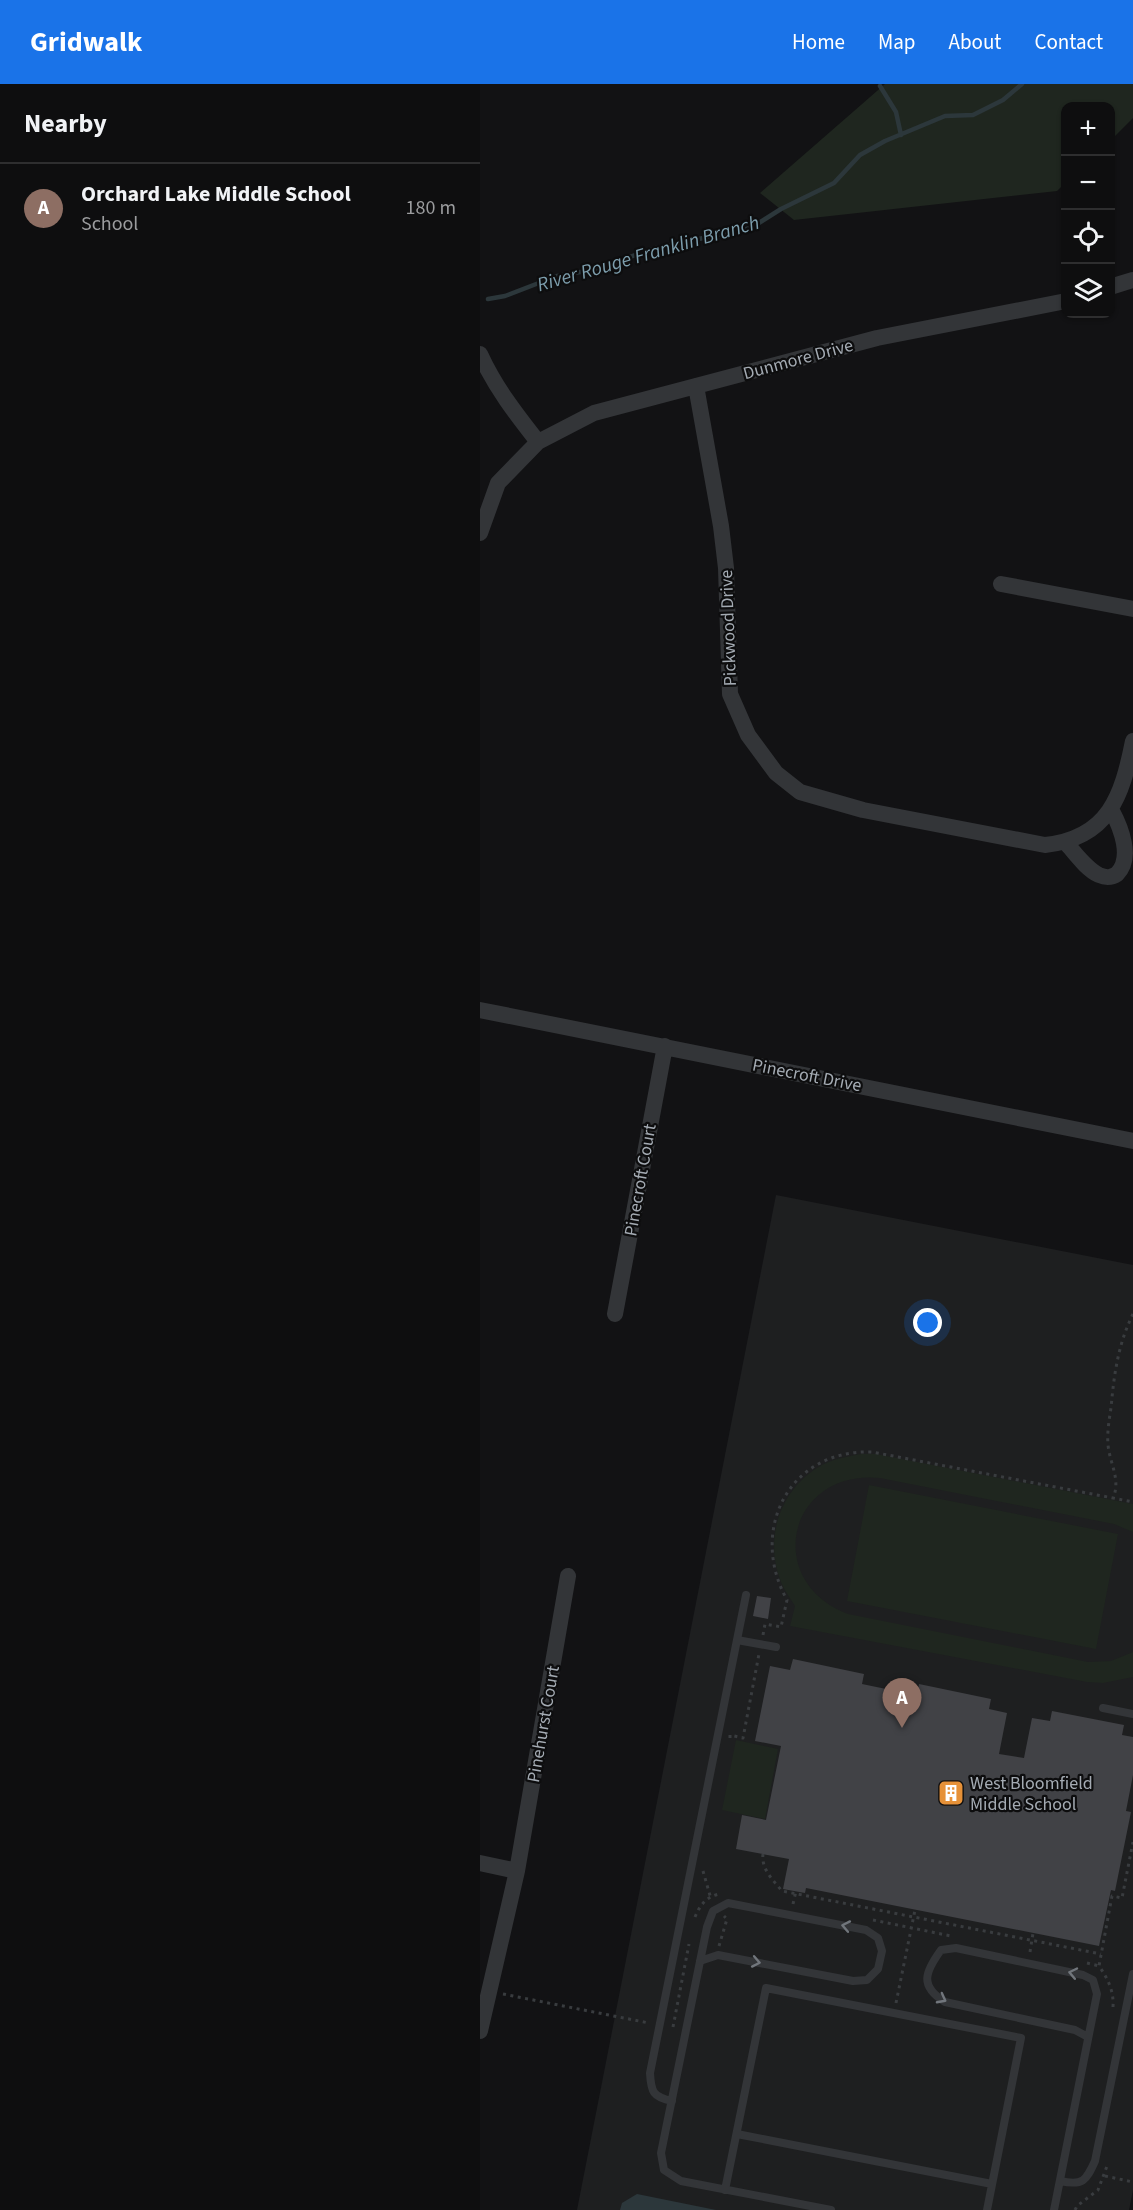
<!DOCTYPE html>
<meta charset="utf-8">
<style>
body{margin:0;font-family:"Source Sans 3",sans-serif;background:#171718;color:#f1f3f6}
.controls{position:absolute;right:18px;top:18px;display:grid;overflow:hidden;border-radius:12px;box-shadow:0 2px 4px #0004}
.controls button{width:54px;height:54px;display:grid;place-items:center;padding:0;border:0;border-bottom:2px solid #2e2e2f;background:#0e0e0f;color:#f1f3f6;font:30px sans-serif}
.you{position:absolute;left:448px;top:1239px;width:21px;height:21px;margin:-15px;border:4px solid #fff;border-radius:50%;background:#1a73e8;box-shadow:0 0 0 9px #1a73e833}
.badge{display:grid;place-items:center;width:39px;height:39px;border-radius:50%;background:#1a73e8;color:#fff;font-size:20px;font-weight:700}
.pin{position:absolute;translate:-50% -50px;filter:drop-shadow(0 2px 3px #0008)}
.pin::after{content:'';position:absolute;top:32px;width:21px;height:18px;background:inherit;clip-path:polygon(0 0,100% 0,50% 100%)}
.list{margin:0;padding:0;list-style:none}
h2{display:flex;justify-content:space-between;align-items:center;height:78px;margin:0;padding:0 24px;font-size:26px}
h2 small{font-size:20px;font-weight:400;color:#9b9c9e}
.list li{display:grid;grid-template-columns:39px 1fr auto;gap:18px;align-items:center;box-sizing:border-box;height:90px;padding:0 24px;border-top:2px solid #2e2e2f}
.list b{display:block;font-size:22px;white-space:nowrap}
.list p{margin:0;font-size:20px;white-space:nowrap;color:#9b9c9e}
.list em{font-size:20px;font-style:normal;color:#9b9c9e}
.icon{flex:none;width:33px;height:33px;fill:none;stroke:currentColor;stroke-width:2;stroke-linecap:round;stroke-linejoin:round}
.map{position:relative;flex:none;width:653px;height:2126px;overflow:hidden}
header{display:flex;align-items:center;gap:36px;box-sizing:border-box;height:84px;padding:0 30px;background:#1a73e8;color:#fff}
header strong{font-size:28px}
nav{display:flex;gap:33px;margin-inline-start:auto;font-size:21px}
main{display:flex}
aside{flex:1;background:#0e0e0f}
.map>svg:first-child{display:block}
.built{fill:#1e1f20}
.green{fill:#1f261f}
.water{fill:#2c373b}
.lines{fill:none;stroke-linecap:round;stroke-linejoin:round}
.stream{stroke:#2c373b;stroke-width:4.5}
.building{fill:#414246}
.path{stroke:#393c3f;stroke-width:3;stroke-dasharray:3 4.5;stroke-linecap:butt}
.service{stroke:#333538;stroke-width:8}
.minor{stroke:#333538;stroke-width:16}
.oneway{stroke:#71767c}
.labels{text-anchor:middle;stroke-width:4.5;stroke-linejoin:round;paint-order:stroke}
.street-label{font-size:18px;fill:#a4abb3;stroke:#0d0d0e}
.poi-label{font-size:18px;fill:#a4abb3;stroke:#0d0d0e;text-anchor:start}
.water-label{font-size:20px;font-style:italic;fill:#7d9ead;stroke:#0d0d0e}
</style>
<header>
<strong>Gridwalk</strong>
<nav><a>Home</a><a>Map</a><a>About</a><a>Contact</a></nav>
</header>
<main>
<aside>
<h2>Nearby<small></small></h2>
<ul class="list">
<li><span class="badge" style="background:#8d6e63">A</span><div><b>Orchard Lake Middle School</b><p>School</p></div><em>180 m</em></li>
</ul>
</aside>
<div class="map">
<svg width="653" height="2126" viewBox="0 0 653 2126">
<rect width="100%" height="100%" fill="#121214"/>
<path class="built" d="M296,1111L653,1181V2106L649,2126H97Z"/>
<path class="green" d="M405,0H653V34L631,56L630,22H586L585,99L577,107L314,136L280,109Z
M381,1370H396L653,1420V1448L634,1440L400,1394C308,1385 282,1497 368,1530L608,1578L631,1577L653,1568V1593L623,1599L607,1598L310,1542L315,1522C310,1514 304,1506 301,1498C284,1456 299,1408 337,1384C350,1375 366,1373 381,1370Z
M389,1401L638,1450L616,1565L367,1517Z
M256,1656L298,1665L285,1735L242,1726Z"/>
<path class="water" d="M157,2110L236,2126H140L142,2119Z"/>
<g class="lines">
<path class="stream" d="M400,2L416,28L421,51
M8,215L25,212L77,192L112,186L176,164L271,144L301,125L354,99L380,71L405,57L465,32L493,31L523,16L542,0"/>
</g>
<path class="building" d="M277,1512L291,1514L288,1535L273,1532Z
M313,1575L384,1590L382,1600L411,1606L437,1611L439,1600L511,1615L509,1625L527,1629L519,1670L544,1674L552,1634L570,1637L572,1627L644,1641L642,1651L653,1653V1691L646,1727L651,1728L635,1807L631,1806L619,1862L326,1804L325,1809L303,1805L309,1775L256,1765L262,1731L286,1736L301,1662L275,1657L290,1582L310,1586Z"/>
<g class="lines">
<path class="path" d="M653,1230C638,1260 634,1291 631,1324C629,1336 627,1349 628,1361C630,1380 641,1396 633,1414L653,1418
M283,1551L285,1540L301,1543L307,1516C268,1446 309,1365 392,1368L633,1414
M250,1654V1651L263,1654L279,1570
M283,1770C281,1785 293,1796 302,1807L621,1870
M223,1787L231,1815
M313,1820L316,1807
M215,1833C220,1821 226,1813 239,1810
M393,1836L471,1852
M239,1862L247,1835L244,1832
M550,1868L553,1849
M607,1879L619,1882
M23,1910L169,1939
M416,1919L435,1826
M633,1923C634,1907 628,1895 619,1882L632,1812L642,1814L653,1758
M193,1943L209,1860
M625,2092L653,2098
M595,2126L597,2122L618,2106L627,2082"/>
<path class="service" d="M257,1556L296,1563
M623,1624L653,1630
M220,1877L238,1871L373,1897L387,1896L398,1885L402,1867L398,1854L386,1846L248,1819L233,1827L227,1843L181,2069L184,2086L201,2097L351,2126
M192,2017C173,2013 171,2008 170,1989L266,1511
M257,2050L512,2100
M580,2097C603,2102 606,2097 615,2077L653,1890
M245,2106L286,1904L541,1954L507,2126
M574,2126L617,1910L613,1896L603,1891L476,1864L461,1866C445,1888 439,1902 465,1918L595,1946L608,1953"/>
<path class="minor" d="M630,203L653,196
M0,270C15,303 36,330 58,358
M216,302L241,442L246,484L250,610L268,651L296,689L320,708L383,726L565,761C629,754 642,712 653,657
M0,449L18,399L58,358L114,329L397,254L586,217
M521,500L653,525
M586,759C595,769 606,785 619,791C626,794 631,794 637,790C653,774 641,744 632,727
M0,926L653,1057
M135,1230L185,962
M0,1779L37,1787
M0,1947L37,1787L88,1492"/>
</g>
<defs><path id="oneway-chevron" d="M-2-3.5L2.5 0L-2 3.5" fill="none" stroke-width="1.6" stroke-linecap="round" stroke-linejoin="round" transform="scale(1.5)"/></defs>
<g class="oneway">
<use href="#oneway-chevron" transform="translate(366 1842) rotate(-169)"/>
<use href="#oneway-chevron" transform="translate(276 1878) rotate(11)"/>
<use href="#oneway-chevron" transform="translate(593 1889) rotate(-168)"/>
<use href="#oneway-chevron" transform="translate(462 1915) rotate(28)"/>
</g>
<defs>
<g id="building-square" transform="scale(1.35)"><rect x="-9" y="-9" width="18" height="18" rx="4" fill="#e69138" stroke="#0d0d0e"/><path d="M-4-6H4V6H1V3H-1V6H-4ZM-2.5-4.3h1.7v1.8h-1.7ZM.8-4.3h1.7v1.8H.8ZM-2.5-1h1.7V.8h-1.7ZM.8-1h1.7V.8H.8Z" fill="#fff"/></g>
</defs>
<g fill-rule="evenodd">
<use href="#building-square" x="471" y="1709"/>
</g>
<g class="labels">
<g class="street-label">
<text transform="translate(318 275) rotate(-15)" y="6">Dunmore Drive</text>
<text transform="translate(248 544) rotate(-92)" y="6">Pickwood Drive</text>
<text transform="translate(327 991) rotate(11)" y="6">Pinecroft Drive</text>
<text transform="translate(160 1096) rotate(-80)" y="6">Pinecroft Court</text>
<text transform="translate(63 1640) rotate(-80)" y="6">Pinehurst Court</text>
</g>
<g class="poi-label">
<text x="490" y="1705">West Bloomfield<tspan x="490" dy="21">Middle School</tspan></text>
</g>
<g class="water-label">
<text transform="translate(168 169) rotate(-16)" y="7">River Rouge Franklin Branch</text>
</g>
</g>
</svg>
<div class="controls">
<button>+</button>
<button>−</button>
<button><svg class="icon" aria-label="locate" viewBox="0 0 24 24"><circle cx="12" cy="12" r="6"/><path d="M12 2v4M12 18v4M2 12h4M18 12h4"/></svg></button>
<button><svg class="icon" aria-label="layers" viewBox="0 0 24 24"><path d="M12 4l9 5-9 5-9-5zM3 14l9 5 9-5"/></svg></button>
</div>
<div class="you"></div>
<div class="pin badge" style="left:422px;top:1644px;background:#8d6e63">A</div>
</div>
</main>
